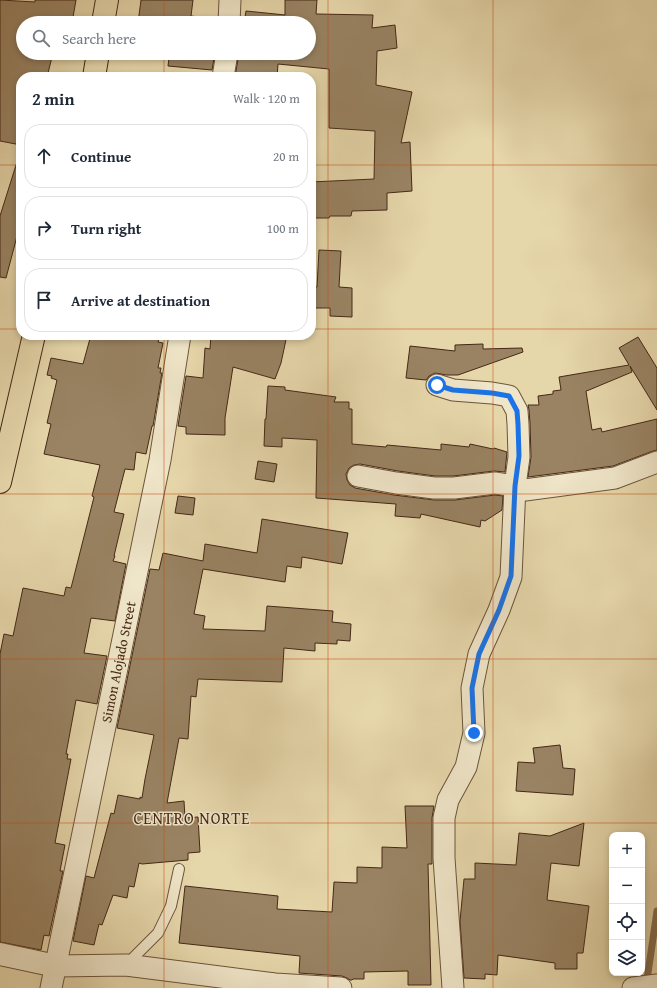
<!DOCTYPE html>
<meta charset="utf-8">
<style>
body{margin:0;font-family:"Gentium Book Plus",serif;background:#f2f2f3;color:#1f2937}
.controls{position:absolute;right:12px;bottom:12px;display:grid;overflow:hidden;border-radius:8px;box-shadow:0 2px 6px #0003}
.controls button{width:36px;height:36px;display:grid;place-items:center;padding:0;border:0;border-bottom:1px solid #e0e1e3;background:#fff;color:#1f2937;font:20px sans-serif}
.stop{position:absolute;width:12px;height:12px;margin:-9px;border:3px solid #1a73e8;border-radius:50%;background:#fff}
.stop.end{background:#1a73e8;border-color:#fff;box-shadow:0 1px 4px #0008}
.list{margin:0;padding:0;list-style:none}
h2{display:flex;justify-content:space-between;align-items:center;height:52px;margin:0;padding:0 16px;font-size:17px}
h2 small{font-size:13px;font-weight:400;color:#747a83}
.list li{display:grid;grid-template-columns:26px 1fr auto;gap:12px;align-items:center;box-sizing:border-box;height:64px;margin:0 8px 8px;padding:0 8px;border:1px solid #e0e1e3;border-radius:16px}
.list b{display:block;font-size:15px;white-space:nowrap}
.list em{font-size:13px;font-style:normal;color:#747a83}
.icon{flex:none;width:22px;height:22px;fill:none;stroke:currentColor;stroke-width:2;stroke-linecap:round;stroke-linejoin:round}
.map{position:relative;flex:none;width:657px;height:988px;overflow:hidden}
.search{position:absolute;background:#fff;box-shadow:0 2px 6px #0003;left:16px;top:16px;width:300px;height:44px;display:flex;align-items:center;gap:10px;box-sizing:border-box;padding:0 14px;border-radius:22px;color:#747a83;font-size:15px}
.panel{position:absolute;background:#fff;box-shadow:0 2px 6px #0003;left:16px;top:72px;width:300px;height:268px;border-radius:16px}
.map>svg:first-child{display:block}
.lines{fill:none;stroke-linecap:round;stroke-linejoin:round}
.stream{stroke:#856e51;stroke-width:7}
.building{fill:#998363;stroke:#452816}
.service-casing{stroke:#6d543b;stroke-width:12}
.minor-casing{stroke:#6d543b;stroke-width:23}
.tertiary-casing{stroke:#6d543b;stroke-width:24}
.primary-casing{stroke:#452816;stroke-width:24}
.service{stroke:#efe5c8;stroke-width:10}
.minor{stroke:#efe5c8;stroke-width:21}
.tertiary{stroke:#efe5c8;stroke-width:22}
.primary{stroke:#e6d7ab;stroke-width:22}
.route{stroke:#1a73e8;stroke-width:5}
.grid{fill:none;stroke:#c74f0e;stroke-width:1;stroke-opacity:0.55}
.labels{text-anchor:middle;stroke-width:3;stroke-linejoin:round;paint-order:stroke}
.street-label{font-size:14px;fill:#452816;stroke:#efe5c8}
.quarter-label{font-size:16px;letter-spacing:1px;fill:#452816;stroke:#efe5c8}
</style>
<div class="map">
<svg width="657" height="988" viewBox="0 0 657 988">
<rect width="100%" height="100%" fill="#e6d7ab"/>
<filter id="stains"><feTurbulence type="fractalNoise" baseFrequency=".005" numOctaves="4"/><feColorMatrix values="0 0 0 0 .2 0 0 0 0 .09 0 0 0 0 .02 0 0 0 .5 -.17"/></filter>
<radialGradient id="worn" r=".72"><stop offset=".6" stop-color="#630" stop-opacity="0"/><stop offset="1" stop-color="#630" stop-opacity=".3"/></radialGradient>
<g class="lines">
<path class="stream" d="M647,980L657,911"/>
</g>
<path class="building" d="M0,0L35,2V0H76L72,23H23V53H53L47,77H21V145L0,141Z
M141,0H193L191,16L199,17V19L210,20V23H138Z
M285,0H317L316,14L373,15L372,28L395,25L397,48L377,51L376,85L412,92L401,143L410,142L412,191L387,193V210L352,211L351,216H330L329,218H311V182L374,179L375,131L329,128V69L278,64L277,77H235L239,53H309V23H244L246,11L285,15Z
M168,53H215L212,70L168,66L169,58H168Z
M17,162L21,163V221L6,278L0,277V216Z
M319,250L341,251L339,287L352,288V317L330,316V308H311V287H317Z
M91,335H160L158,342L163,343L158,368H161L160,373H162L153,426H152L146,454L136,452L134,470L125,469L114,512L124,514L114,556H115L113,561L126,564L115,621L91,618L84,653L107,656L97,704L76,700L66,754H68L67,759H71L55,843L65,845L60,871H63L49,936L44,935L41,950L0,942V654L4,634L13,636L23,588L64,596L66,587L71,588L94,497L92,496L100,465L44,454L51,424L47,423L57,380L51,378L52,376L47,375L51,358L83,364Z
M211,335H287L281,363L275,379L233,367L225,418V435L186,434V427L178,426L186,376L203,378L205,348L210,349Z
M638,337L657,368V410L630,366L632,372L589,390L586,391L592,430L601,428L602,432L657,419V450L653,451L613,466L528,477L531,457L530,423L529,410L528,405H539L538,396L553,394V391L561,390L559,377L629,365L619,348Z
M483,344V349L522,348L523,352L458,375H446L441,374L435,373L429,376L426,380L406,378L410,346L455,351V345Z
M268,386L285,387V390L336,397L334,402H349V409H352V444L386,447L387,445L441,450V444L469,447L470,444L493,449L494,448L507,452L505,472L494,471L453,476H435L398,471L360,464L354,465L349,468L346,474L347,480L350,485L355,488L394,495L434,500H455L495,495L503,496L502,510L485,521L481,520L480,527L421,514L420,518L395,516L396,504L316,498L317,440L282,438V447L264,446L265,419H266Z
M258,461L277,464L274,482L255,479Z
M178,496L195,498L193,515L175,513Z
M262,519L348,533L342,564L302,557L301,568L287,566L285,582L203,569L194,614L205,616L203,629L265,631L267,606L333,611L332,622L351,624L350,641L337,640V644L315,643V651L284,648L282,682L198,679L196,697L191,696L188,739L179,738L167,803L184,801L185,818L198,817L200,852L188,853V860L142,864L139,863L134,887L129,886L127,898L113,895L102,925L99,924L94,945L73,941L86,876L94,878L111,813L114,814L118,795L140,799V797L142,798L145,779L154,735L117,728L150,569L159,570L163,553L203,561L205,544L257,553Z
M560,745L563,768L575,769L573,795L516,791L518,762L535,763L533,748Z
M405,806H434L432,818V864H428L431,985H408V971L364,972V979H353L352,980H350L347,978L342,976L299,973L300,956L179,943L185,886L278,896L277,909L332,912L334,882L357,883V867L382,868V847L407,848Z
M584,823L579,866L551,863L547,900L589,906L583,953H577V969H555V963L498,955L497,975L485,974V979L464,978L460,921L464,879H475V863L516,865L519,833L550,836Z"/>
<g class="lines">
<g class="service-casing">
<path id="service" d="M126,965L158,933L171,906L179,869"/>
</g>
<g class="minor-casing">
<g id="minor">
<path d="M229,23L230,0"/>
<path d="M223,77L227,53"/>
<path d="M437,385L453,390L492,393L509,396L517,411L518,424L519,457L515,486L511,577L499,610L479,654L472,688L474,733L466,767L448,800L444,818V858L453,988"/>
<path d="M358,476L396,483L434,488H454L495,483L515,486L525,490L615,478L657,462"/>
<path d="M56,966L126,965L275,984L341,988"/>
<path id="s1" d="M51,988L160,460L180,335"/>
<path d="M633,988L657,985"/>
</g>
</g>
<g class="tertiary-casing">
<path id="tertiary" d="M0,954L56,966"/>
</g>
<g class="primary-casing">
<path id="primary" d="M103,23L107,0
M94,77L98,53
M0,482L34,335"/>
</g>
<use href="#service" class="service"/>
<use href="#minor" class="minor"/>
<use href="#tertiary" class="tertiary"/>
<use href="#primary" class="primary"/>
</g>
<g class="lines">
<path class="route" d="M437,385L453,390L492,393L509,396L517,411L518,424L519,456L515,486L511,576L499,610L479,654L472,688L474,733"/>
</g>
<path class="grid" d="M164,0V23M328,0V988M493,0V988M164,53V77M0,165H21M311,165H657M0,329H21M311,329H657M164,335V988M0,494H657M0,659H657M0,823H657"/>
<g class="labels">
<g class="street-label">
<text dy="5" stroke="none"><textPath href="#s1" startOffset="333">Simon Alojado Street</textPath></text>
</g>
<g class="quarter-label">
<text x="192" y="824">CENTRO NORTE</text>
</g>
</g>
<rect width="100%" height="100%" filter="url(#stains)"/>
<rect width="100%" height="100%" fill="url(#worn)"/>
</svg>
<div class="controls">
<button>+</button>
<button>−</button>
<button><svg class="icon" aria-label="locate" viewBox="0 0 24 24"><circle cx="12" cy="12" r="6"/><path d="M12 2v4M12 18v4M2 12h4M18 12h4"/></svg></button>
<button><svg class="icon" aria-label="layers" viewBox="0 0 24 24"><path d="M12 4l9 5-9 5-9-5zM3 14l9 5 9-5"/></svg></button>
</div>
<div class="stop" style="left:437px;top:385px"></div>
<div class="stop end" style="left:474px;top:733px"></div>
<div class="search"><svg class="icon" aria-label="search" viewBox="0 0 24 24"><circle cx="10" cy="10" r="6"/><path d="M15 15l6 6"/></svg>Search here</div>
<section class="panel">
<h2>2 min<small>Walk · 120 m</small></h2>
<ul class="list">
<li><svg class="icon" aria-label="ahead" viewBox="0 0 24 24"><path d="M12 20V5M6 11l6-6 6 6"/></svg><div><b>Continue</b></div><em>20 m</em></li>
<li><svg class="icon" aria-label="right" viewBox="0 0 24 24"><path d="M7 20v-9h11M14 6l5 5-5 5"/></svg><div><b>Turn right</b></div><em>100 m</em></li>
<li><svg class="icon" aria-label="arrive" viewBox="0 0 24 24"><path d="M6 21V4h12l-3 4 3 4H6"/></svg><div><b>Arrive at destination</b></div></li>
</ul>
</section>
</div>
